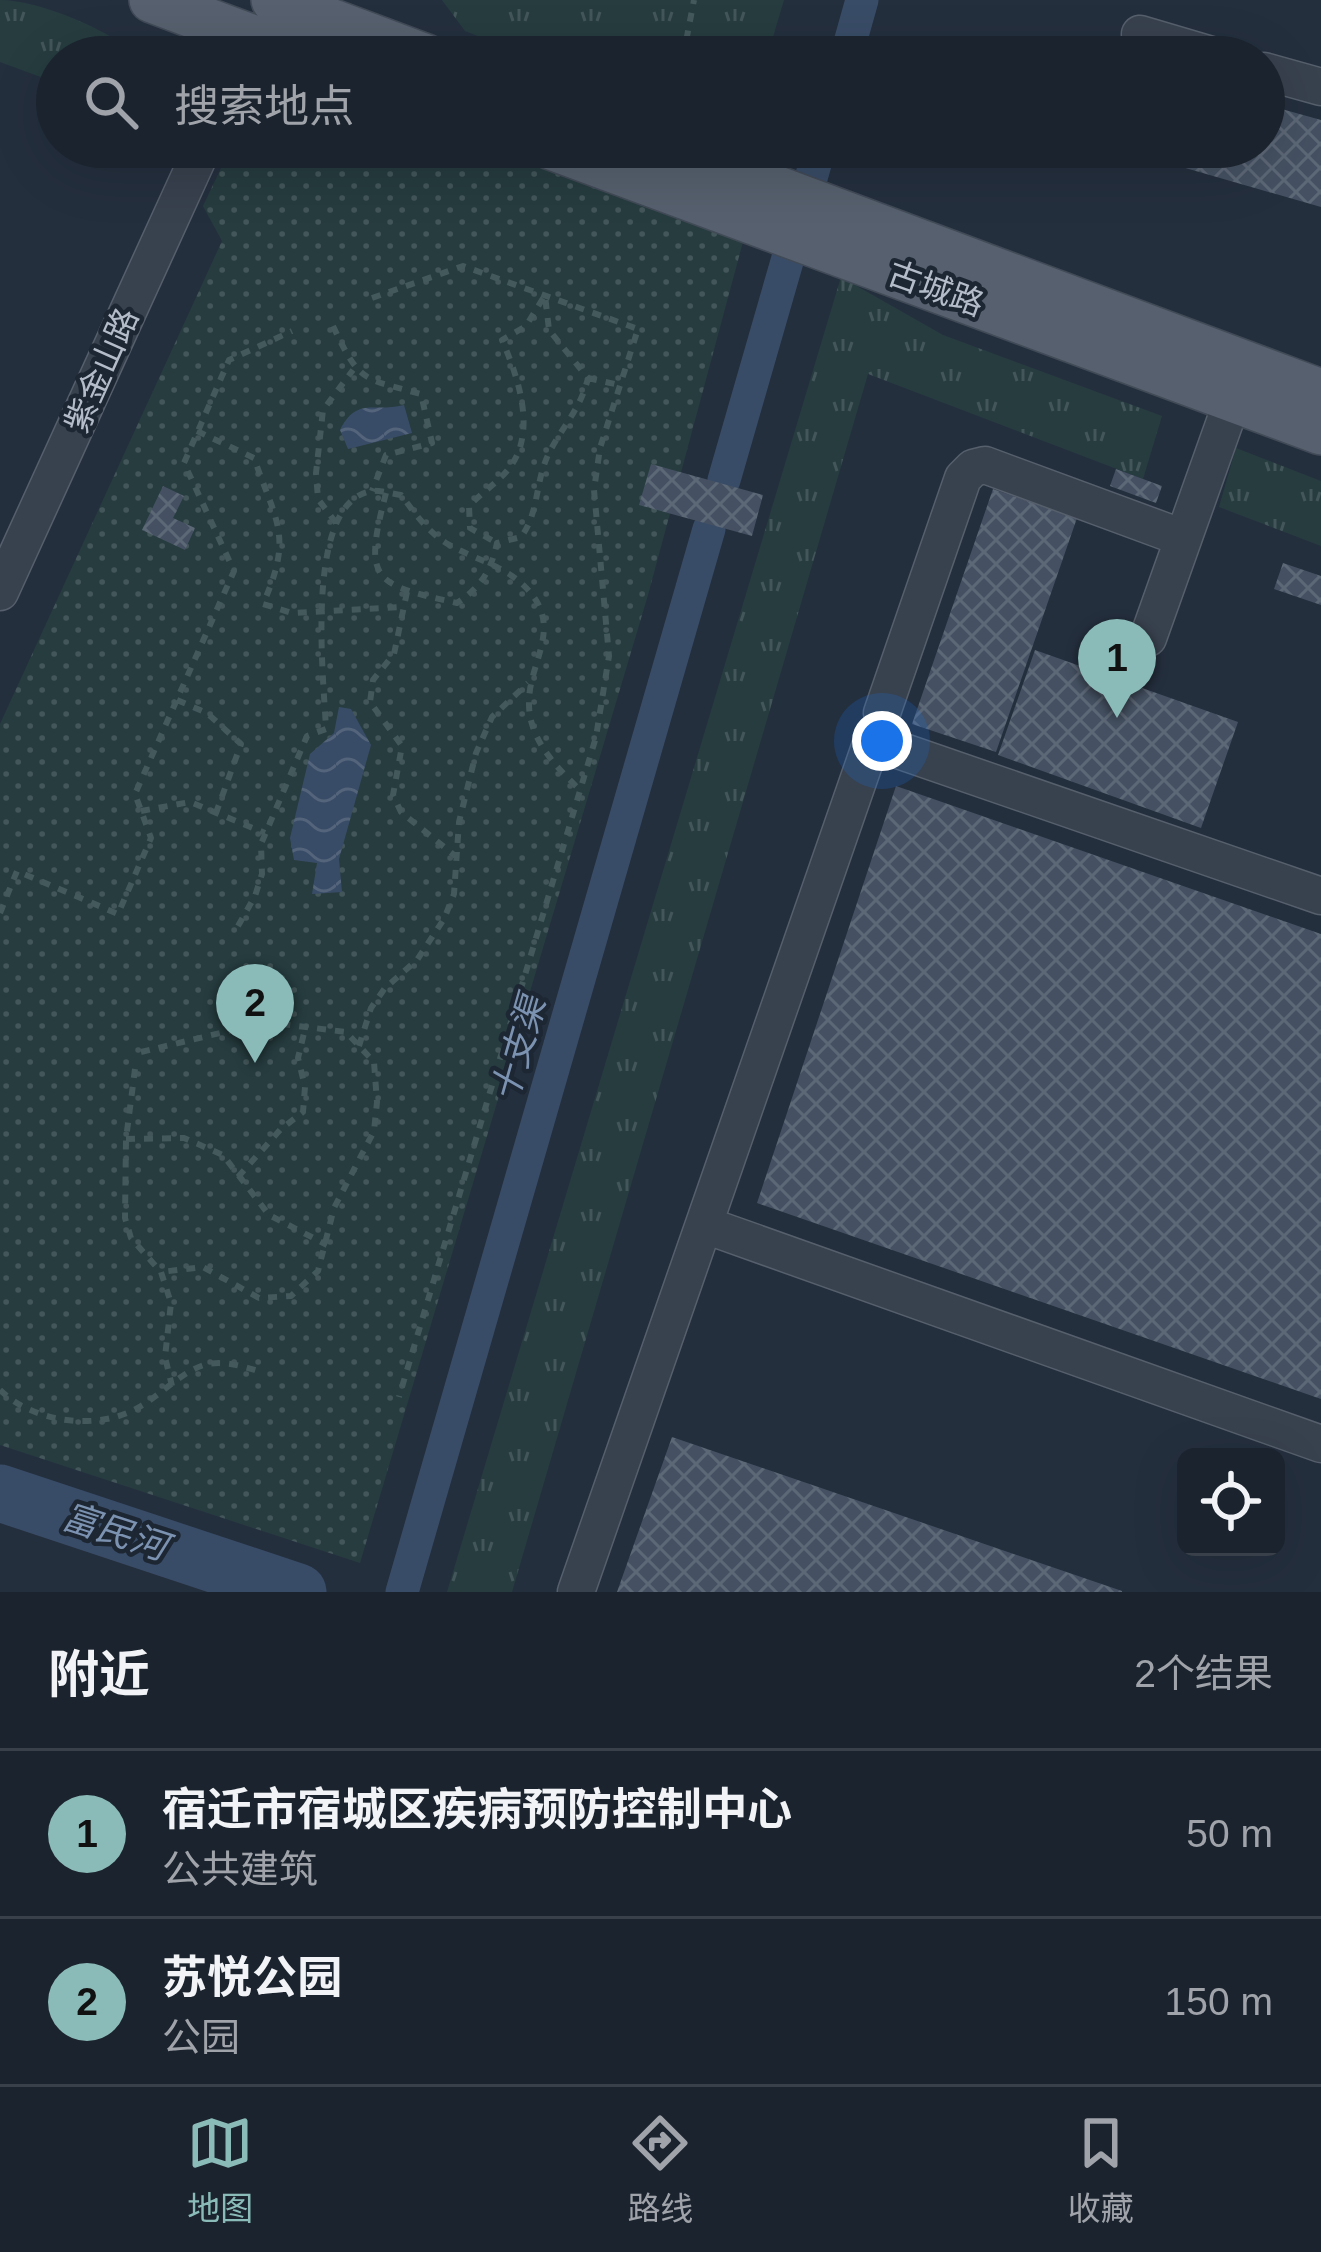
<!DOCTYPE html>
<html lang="zh">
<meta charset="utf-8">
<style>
body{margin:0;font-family:Arial,"Noto Sans SC",sans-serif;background:#282f3a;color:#f1f3f6}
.controls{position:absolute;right:36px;bottom:36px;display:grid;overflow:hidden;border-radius:18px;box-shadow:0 12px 48px #0002}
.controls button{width:108px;height:108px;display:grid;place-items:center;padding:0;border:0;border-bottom:3px solid #39404a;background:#1b232e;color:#f1f3f6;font:60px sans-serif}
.you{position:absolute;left:882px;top:741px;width:42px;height:42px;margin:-30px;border:9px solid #fff;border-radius:50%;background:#1a73e8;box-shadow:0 0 0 18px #1a73e833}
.badge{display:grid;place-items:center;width:78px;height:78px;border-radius:50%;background:#8bbbb9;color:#111;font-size:39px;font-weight:700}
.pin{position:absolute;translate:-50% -99px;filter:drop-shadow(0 3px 6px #0008)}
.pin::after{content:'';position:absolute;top:63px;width:42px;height:36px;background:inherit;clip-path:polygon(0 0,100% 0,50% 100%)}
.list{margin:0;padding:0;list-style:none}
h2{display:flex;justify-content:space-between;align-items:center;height:156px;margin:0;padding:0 48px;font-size:51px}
h2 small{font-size:39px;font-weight:400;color:#a0a4aa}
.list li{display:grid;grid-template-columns:78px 1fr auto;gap:36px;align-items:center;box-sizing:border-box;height:168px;padding:0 48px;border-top:3px solid #39404a}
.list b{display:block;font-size:45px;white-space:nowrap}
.list p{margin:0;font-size:39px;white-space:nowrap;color:#a0a4aa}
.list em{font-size:39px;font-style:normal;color:#a0a4aa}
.icon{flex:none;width:66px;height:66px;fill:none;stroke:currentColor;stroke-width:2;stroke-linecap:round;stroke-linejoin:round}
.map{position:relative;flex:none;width:1321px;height:1592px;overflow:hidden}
.search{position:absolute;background:#1b232e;box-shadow:0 12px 48px #0002;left:36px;right:36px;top:36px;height:132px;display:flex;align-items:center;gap:30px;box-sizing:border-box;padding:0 42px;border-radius:66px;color:#a0a4aa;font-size:45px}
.sheet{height:492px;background:#1b232e}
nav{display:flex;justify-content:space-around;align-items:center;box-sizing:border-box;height:168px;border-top:3px solid #39404a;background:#1b232e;font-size:33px;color:#a0a4aa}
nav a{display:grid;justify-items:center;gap:6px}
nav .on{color:#8bbbb9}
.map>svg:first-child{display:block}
.grass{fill:url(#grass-tufts)}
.park{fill:url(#park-dots)}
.water{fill:url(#water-waves)}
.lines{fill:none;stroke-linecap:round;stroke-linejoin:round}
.canal{stroke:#394c67;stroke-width:33}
.river{stroke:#394c67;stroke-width:57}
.building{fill:url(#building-cross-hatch)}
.minor-casing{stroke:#565f6c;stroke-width:39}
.major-casing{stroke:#414a57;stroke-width:48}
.path{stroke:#44595c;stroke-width:6;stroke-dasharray:9 9;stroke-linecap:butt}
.minor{stroke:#38414e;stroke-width:36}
.major{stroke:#56606e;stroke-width:45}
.labels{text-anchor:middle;stroke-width:9;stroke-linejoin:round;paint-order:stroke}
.street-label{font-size:33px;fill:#b4bcc9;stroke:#1d2633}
.water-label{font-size:36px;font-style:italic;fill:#7c92b1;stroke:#1d2633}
</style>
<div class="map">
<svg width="1321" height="1592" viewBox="0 0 1321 1592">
<defs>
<pattern id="grass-tufts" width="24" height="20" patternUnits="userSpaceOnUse" patternTransform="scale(3)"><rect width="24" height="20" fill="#263c3f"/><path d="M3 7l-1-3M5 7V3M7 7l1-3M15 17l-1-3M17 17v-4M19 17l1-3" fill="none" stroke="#435659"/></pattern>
<pattern id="park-dots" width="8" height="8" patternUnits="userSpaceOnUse" patternTransform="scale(3)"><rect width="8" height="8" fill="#263c3f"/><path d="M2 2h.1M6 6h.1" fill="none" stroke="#435659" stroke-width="1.8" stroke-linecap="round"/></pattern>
<pattern id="water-waves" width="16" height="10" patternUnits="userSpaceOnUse" patternTransform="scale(3)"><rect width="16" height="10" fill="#394c67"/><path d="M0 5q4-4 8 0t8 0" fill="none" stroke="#53647b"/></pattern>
<pattern id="building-cross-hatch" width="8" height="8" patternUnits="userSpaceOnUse" patternTransform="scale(3)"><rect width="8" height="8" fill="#455162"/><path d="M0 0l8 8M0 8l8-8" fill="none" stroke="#5d6877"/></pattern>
</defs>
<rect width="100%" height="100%" fill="#242f3e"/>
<path class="grass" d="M0,0C40,0 111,31 141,57H57V83L0,62Z
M442,0H784L767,57H532L465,31Z
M841,277L943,335L1162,416L1143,479L868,374L512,1592H447Z
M1236,448L1321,481V546L1219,507Z"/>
<path class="park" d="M231,147H488L556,173L747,227L648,595L360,1563L0,1445V724L222,241L203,206Z"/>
<path class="water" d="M404,405L412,433L348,449L340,430C357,396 374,413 404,405Z
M339,707L351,709L371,745L339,859L342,892L312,894L317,863L294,860L290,838L310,754L334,733Z"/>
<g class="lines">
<path class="canal" d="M846,57L862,0
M724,480L820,147
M402,1592L709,529"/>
<path class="river" d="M0,1493L298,1592"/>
</g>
<path class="building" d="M1264,104L1321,120V207L1116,148L1264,147Z
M651,464L763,495L752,536L639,505Z
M1116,469L1162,486L1156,503L1110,486Z
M163,486L184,496L173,518L195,528L185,550L142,530Z
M993,489L1077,518L996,752L912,724Z
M1283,563L1321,576V605L1274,589Z
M1035,650L1238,722L1201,828L998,755Z
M896,786L1321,934V1399L757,1203Z
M672,1437L1122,1591V1592H617Z"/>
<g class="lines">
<g class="minor-casing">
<path id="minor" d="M1140,34L1218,57
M1264,71L1321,87
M0,592L203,147
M1148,638L1233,399
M882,713L963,478L973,468L985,465L1183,538
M705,1225L1321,1444
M576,1592L872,741L1321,896"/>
</g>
<g class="major-casing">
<path id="major" d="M152,0L304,57
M274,0L426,57
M551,147L1321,432
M666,147L1321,392"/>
</g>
<path class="path" d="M683,57L694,0
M372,298L463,266L638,329L600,448L594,490L609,656L596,737L399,1397
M333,326C360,383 362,378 421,394L432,443L386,455L372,491
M588,378L619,385
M197,431L254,458C277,524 293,536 263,604L292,613L403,607
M386,493C363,581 372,584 457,603C481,587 491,571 497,543L521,537C539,513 535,483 548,455C561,428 581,409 588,378L549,330L545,295L526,326L502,340C518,377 537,431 510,467C500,481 481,493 469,506L470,528L497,543
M336,523L318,499L316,473L323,410L353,370
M407,592L394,654L373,680L370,702L402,746L393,795L401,812L459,859
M177,700L207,713L241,744L216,813
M141,811L190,802L265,833
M0,913L17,871L118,914L151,838L135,794L234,571L184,463L229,360L292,331
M238,926L255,896L262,874L261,844L307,736L326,729C324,680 303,501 372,491C380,490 393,494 401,495C414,512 427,531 446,543C476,561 511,566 533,596C560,632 528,665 529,704C529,739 556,767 580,790
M359,1046L371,1008L385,988L417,960L444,919L454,894L459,822L476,753L492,717L528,683
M141,1052L266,1022L346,1032L374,1062L377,1102L374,1131L334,1208L318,1271L291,1296L259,1298L203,1267L161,1272
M135,1069L126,1139L125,1218L131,1238L161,1272L171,1303L165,1357L172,1386
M126,1139L184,1138L223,1155L269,1215L327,1245
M238,1177L280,1130L303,1112L305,1087L298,1058L306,1025
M0,1390C34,1423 99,1432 141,1406C161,1394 182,1372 204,1365C223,1360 241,1366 259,1371"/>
<use href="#minor" class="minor"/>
<use href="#major" class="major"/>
</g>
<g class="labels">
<g class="street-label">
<text transform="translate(936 288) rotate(20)" y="12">古城路</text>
<text transform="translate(101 370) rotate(-66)" y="12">紫金山路</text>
</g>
<g class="water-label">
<text transform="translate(518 1049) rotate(-74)" y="13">十支渠</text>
<text transform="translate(115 1531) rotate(18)" y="13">富民河</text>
</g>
</g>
</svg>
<div class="controls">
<button><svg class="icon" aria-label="locate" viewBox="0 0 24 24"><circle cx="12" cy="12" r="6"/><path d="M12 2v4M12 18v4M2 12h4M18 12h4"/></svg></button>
</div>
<div class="you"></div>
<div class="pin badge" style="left:1117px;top:718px">1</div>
<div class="pin badge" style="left:255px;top:1063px">2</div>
<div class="search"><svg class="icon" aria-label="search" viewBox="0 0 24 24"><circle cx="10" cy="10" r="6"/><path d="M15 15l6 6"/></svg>搜索地点</div>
</div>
<section class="sheet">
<h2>附近<small>2个结果</small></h2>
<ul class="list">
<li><span class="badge">1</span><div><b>宿迁市宿城区疾病预防控制中心</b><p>公共建筑</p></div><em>50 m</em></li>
<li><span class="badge">2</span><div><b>苏悦公园</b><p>公园</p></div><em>150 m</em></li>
</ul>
</section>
<nav>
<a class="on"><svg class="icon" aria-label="map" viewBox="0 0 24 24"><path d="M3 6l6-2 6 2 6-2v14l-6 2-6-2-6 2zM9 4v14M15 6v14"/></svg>地图</a>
<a><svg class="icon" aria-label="directions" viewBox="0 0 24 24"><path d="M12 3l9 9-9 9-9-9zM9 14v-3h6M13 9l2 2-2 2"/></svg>路线</a>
<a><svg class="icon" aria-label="saved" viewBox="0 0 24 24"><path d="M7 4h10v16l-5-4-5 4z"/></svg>收藏</a>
</nav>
